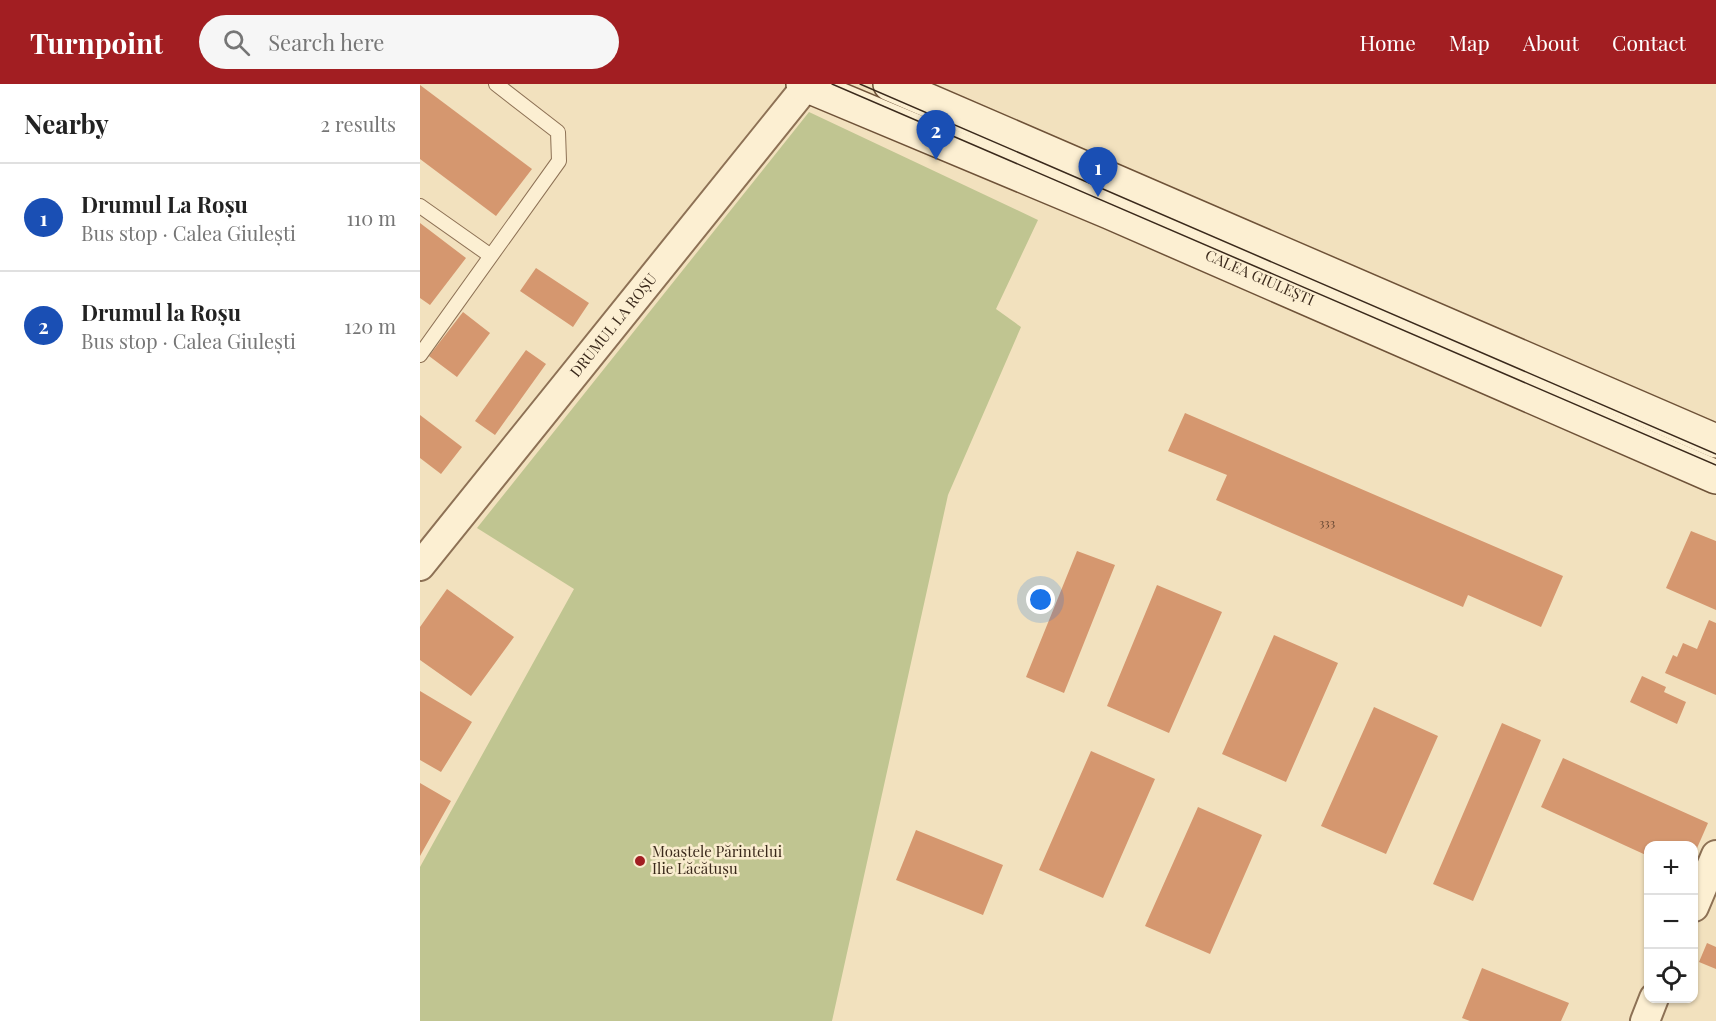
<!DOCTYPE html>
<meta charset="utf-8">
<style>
body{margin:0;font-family:"Playfair Display",serif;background:#f6f6f6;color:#222}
.controls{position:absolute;right:18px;bottom:18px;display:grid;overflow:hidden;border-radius:12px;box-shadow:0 2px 4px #0004}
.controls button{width:54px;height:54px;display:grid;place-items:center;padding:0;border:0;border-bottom:2px solid #e0e0e0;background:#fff;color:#222;font:30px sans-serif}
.you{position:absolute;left:621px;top:516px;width:21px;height:21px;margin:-15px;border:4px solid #fff;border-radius:50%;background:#1a73e8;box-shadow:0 0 0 9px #1a73e833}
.badge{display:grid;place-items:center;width:39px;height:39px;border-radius:50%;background:#a21e22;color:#fff;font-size:20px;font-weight:700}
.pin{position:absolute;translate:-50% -50px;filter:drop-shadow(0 2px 3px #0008)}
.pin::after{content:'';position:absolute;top:32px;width:21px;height:18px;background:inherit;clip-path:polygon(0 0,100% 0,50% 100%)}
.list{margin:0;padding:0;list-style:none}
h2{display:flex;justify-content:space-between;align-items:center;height:78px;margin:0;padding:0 24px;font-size:26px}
h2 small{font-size:20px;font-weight:400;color:#767676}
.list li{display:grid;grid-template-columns:39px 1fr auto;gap:18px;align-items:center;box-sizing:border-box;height:108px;padding:0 24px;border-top:2px solid #e0e0e0}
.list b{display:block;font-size:22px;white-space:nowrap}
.list p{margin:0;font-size:20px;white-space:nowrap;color:#767676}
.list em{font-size:20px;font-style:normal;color:#767676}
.icon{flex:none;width:33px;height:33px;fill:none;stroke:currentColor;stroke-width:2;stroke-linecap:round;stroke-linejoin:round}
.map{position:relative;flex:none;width:1296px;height:937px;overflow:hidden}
header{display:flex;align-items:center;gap:36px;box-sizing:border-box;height:84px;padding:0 30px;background:#a21e22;color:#fff}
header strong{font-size:28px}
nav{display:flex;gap:33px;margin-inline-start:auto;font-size:21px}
.search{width:420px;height:54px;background:#f6f6f6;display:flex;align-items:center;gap:15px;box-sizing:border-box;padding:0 21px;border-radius:33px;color:#767676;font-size:22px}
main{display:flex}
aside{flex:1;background:#fff}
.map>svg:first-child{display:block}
.cemetery{fill:#c0c591}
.building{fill:#d5976f}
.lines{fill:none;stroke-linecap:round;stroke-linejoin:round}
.lane-casing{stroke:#8d7155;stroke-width:16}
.street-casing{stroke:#8d7155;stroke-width:32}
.secondary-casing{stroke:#6e5238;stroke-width:36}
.lane{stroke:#fcefd2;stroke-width:14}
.street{stroke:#fcefd2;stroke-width:28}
.secondary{stroke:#fcefd2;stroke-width:33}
.tram{stroke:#3a291b;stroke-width:1.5}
.poi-dot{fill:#a21e22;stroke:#f9ecce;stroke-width:2}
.labels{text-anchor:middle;stroke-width:5;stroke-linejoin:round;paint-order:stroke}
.number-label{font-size:12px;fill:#614430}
.street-label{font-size:15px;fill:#3a291b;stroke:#f9ecce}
.poi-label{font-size:15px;fill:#3a291b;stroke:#f9ecce;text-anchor:start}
</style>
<header>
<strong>Turnpoint</strong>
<div class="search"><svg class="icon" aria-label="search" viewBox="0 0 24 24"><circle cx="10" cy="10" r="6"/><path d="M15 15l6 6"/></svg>Search here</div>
<nav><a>Home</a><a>Map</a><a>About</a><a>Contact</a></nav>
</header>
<main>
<aside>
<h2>Nearby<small>2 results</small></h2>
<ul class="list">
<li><span class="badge" style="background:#1a4fb4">1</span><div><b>Drumul La Roșu</b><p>Bus stop · Calea Giulești</p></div><em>110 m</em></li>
<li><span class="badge" style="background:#1a4fb4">2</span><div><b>Drumul la Roșu</b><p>Bus stop · Calea Giulești</p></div><em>120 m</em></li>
</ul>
</aside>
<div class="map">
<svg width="1296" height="937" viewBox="0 0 1296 937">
<rect width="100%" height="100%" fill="#f2e1be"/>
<path class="cemetery" d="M389,28L618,136L576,225L601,243L528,411L412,937H0V783L154,505L57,444Z"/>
<path class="building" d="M0,1L112,85L76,132L0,75Z
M0,139L46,174L10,221L0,214Z
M116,184L169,219L153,243L100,207Z
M43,228L70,249L37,293L9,272Z
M106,266L126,280L75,351L55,337Z
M765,329L1143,492L1121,543L1048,511L1043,523L796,416L807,391L748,367Z
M0,331L42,363L21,390L0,374Z
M1271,447L1296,457V526L1246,504Z
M657,467L695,481L644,609L606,593Z
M737,501L802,528L749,649L687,622Z
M27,505L94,553L51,612L0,576V543Z
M1289,536L1296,539V611L1245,589L1253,571L1257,573L1263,559L1277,565Z
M854,551L918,579L866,698L802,670Z
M1222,592L1246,603L1244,608L1266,618L1257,640L1210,618Z
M0,607L52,638L21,688L0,676Z
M954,623L1018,652L966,770L901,742Z
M1082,639L1121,656L1053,817L1013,800Z
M671,667L735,695L683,814L619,786Z
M1143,674L1288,739L1274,771V762H1228V772L1121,723Z
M0,699L31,717L0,772Z
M778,723L842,751L790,870L725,842Z
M496,746L583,781L563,831L476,796Z
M1287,859L1296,863V885L1279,878Z
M1062,884L1149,919L1141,937H1050L1042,934Z"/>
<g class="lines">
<g class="lane-casing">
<path id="lane" d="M0,122L71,172
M0,271L139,77L138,48L76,0"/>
</g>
<g class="street-casing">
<g id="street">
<path id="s1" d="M0,482L388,0"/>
<path d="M1274,823L1296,771"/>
<path d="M1225,937L1234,914"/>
</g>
</g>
<g class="secondary-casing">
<g id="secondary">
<path id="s2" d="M383,0L689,128L1296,393"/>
<path d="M470,0L1296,357"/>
</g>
</g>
<use href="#lane" class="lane"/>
<use href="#street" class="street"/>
<use href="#secondary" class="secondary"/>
<path class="tram" d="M412,0L1296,381
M440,0L1296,370"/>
</g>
<circle class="poi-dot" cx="220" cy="777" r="6"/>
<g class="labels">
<g class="number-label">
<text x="907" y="443">333</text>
</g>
<g class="street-label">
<text dy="5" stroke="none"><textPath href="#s2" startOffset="496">CALEA GIULEȘTI</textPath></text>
<text dy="5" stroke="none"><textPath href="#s1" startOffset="309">DRUMUL LA ROȘU</textPath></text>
</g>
<g class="poi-label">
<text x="232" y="773">Moaștele Părintelui<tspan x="232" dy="17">Ilie Lăcătușu</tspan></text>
</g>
</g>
</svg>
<div class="controls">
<button>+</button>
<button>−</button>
<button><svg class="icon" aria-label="locate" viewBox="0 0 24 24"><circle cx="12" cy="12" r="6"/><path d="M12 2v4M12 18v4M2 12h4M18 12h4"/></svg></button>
</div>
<div class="you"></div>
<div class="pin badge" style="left:678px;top:113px;background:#1a4fb4">1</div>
<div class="pin badge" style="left:516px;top:76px;background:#1a4fb4">2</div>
</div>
</main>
